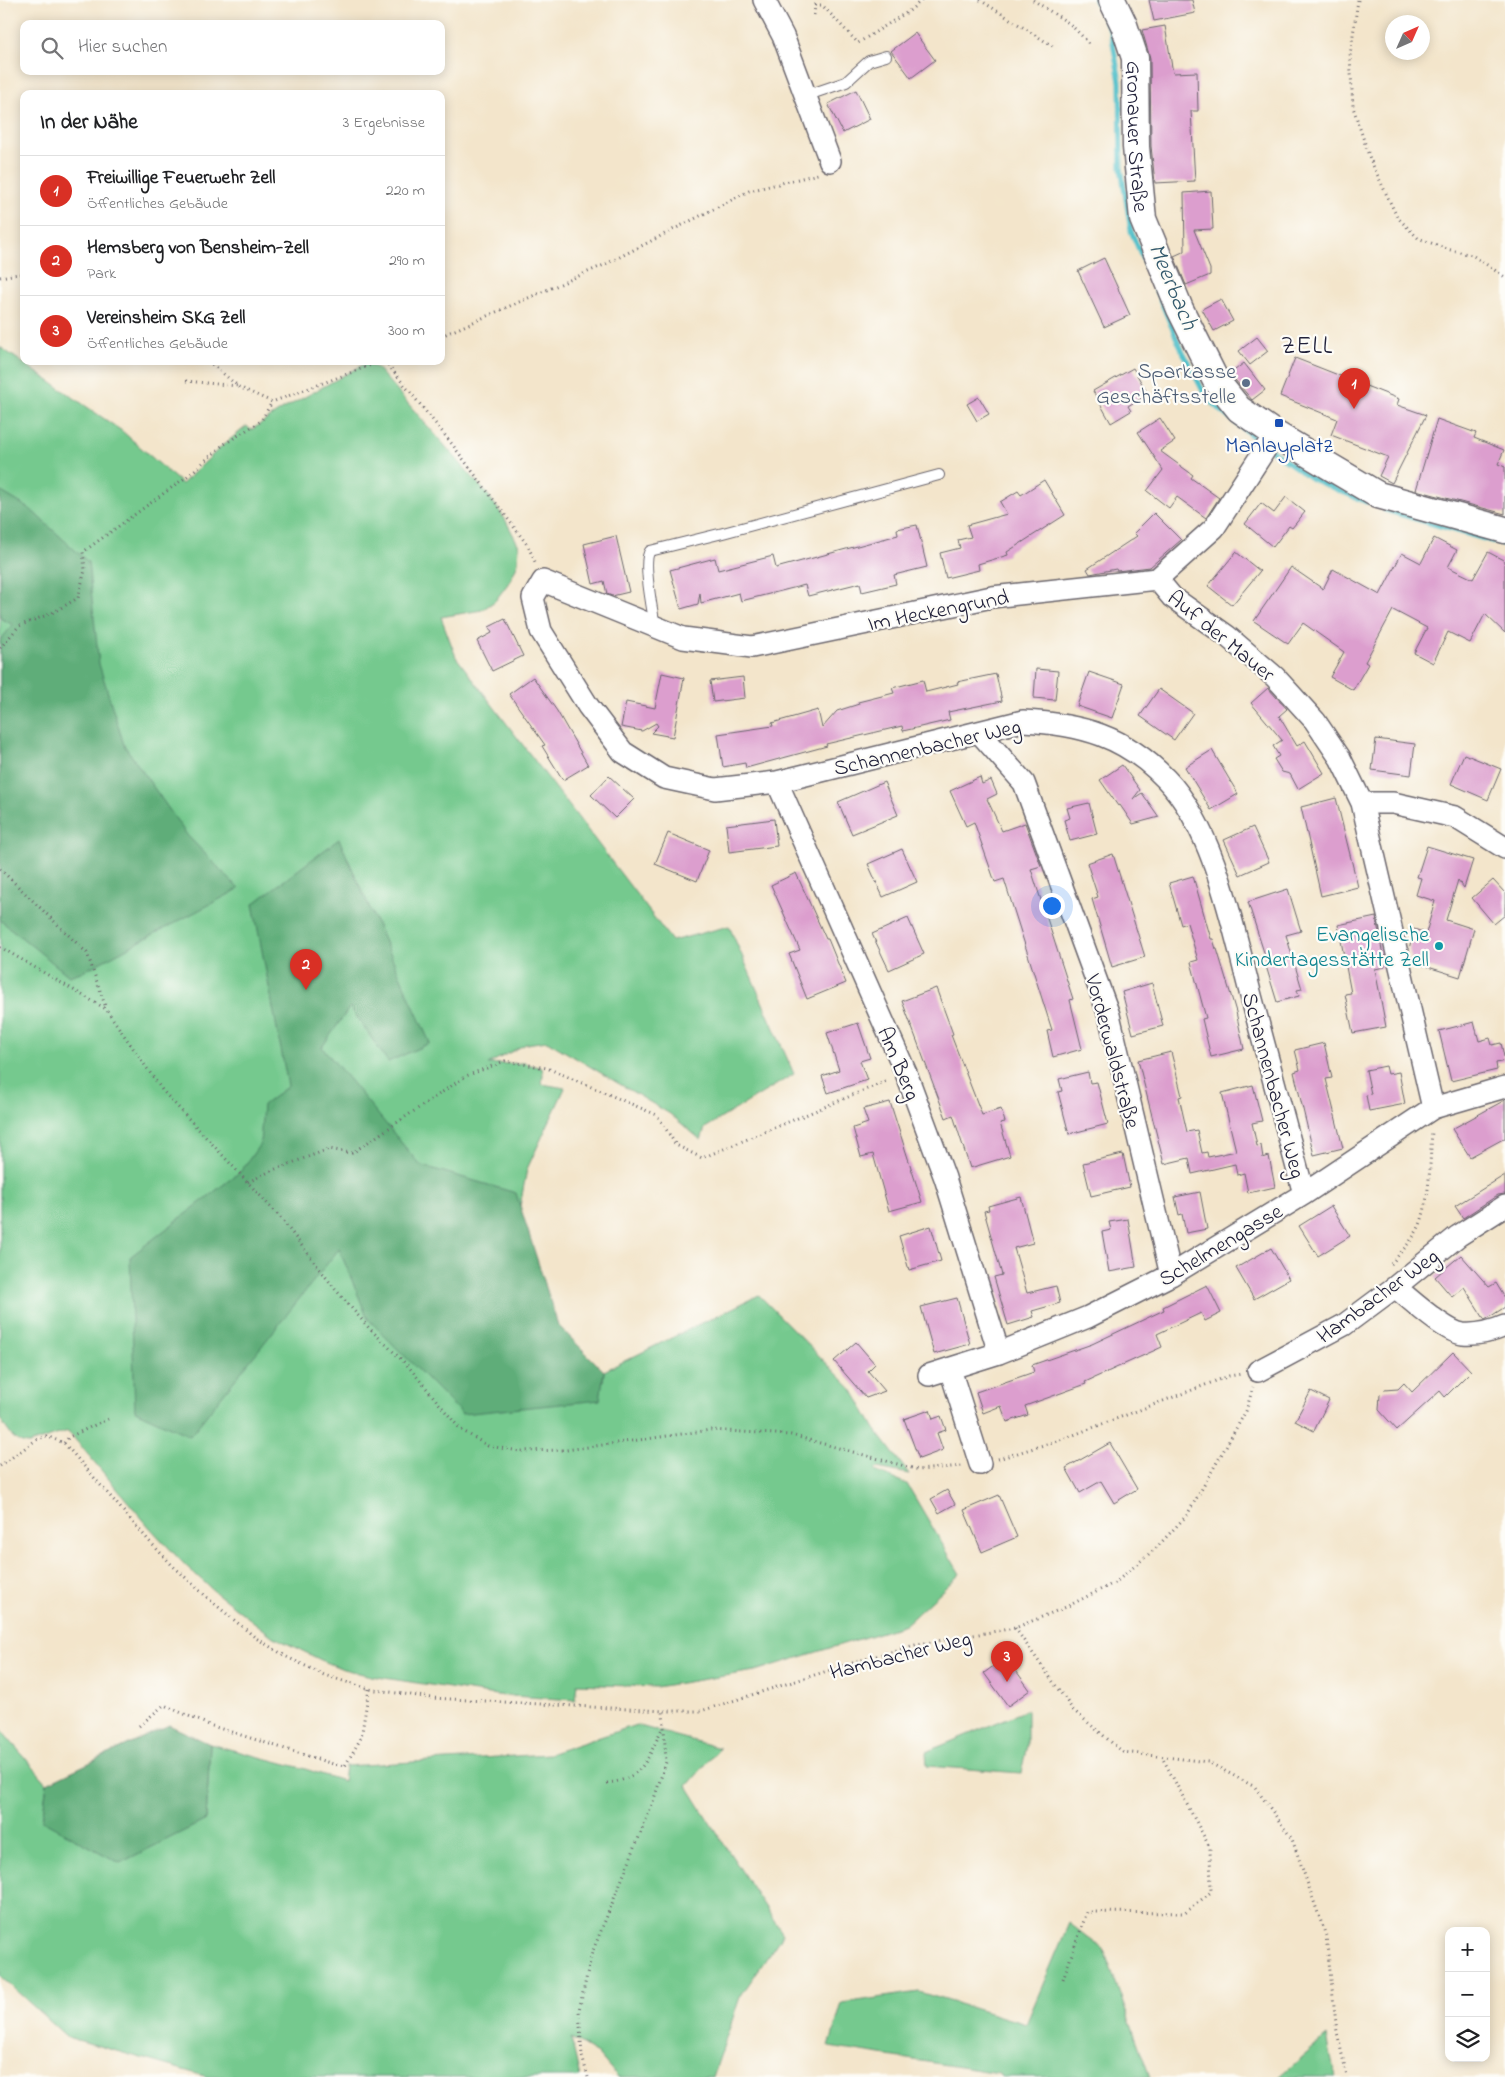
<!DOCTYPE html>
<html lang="de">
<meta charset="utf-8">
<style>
body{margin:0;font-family:"Indie Flower",sans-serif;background:#f6f6f6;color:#202124}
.controls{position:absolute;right:15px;bottom:15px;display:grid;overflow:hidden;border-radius:10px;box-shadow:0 2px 12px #0003}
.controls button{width:45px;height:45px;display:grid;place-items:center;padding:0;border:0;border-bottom:1px solid #e0e0e0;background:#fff;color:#202124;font:25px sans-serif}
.compass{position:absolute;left:1385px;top:15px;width:45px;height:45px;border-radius:50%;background:#fff;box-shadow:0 2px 12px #0003;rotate:45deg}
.you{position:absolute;left:1051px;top:905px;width:18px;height:18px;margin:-12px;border:4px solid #fff;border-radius:50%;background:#1a73e8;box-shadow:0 0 0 8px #1a73e833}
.badge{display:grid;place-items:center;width:32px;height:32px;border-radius:50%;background:#d93025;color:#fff;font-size:16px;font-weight:700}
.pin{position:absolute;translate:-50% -41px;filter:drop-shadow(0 1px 2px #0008)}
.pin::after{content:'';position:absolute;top:26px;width:18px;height:15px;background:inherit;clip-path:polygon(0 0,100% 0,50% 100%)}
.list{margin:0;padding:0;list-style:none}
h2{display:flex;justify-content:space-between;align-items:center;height:65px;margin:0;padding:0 20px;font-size:21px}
h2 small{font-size:16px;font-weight:400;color:#757577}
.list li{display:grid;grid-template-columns:32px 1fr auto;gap:15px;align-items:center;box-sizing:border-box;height:70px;padding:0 20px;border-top:1px solid #e0e0e0}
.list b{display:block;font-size:19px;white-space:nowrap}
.list p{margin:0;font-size:16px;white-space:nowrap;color:#757577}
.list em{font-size:16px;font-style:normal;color:#757577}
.icon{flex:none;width:28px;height:28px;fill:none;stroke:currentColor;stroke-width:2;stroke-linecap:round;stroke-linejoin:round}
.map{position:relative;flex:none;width:1505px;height:2077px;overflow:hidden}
.search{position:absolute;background:#fff;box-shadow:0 2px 12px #0003;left:20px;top:20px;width:425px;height:55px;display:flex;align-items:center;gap:12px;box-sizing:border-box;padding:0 18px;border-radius:10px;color:#757577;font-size:19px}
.panel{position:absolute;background:#fff;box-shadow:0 2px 12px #0003;left:20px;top:90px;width:425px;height:275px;border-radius:10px}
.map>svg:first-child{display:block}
.green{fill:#74c98e;stroke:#4b7664}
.forest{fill:#5fad79;stroke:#40685a}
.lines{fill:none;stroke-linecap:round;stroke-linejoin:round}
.stream{stroke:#54c1cb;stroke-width:5}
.building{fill:#dc9ece}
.service-casing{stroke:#6b666d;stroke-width:12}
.minor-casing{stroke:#6b666d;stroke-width:24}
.tertiary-casing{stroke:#6b666d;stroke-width:29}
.path{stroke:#6b666d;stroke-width:3;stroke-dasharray:1 4;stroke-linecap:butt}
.service{stroke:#fff;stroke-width:10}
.minor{stroke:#fff;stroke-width:21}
.tertiary{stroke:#fff;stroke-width:26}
.service-dot{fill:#5c6f8a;stroke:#fdfcf7;stroke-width:2}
.transit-dot{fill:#1a4fb4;stroke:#fdfcf7;stroke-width:2}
.culture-dot{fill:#0f9aa8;stroke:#fdfcf7;stroke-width:2}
.labels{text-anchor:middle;stroke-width:4.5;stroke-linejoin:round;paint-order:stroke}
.street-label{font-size:22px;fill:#22223b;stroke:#fdfcf7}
.service-label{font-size:22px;fill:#4e5e75;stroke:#fdfcf7;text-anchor:end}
.transit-label{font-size:22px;fill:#164399;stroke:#fdfcf7}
.culture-label{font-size:22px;fill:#0d838f;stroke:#fdfcf7;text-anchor:end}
.water-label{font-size:24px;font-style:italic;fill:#345a6d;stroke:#fdfcf7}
.quarter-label{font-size:25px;letter-spacing:1px;fill:#22223b;stroke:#fdfcf7}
</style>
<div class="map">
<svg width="1505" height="2077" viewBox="0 0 1505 2077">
<rect width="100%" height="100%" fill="#fdfcf7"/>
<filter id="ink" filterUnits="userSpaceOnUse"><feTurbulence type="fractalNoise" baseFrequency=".02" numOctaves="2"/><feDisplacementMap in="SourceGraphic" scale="10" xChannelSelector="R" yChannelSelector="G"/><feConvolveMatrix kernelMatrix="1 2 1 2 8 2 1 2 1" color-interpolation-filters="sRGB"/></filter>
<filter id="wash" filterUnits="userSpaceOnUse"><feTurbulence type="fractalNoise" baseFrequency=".0096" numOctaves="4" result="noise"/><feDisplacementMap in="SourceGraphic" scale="20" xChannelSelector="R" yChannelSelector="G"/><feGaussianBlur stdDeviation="1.12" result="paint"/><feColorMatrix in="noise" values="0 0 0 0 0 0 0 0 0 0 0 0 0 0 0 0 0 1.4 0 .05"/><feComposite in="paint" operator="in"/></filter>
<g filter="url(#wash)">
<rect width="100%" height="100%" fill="#f3e5cb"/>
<path class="green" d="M0,347L122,431L182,484L223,445L247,426L251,430L283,409L366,363L377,368L488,495L505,519L519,546L518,563L510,581L495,601L482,610L441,617L456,657L672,941L729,926L794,1074L705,1128L701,1140L670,1114L547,1041L526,1044L488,1064L524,1063L542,1068L543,1074L542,1084L565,1088L527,1169L520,1206L513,1269L603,1382L604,1371L759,1295L852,1389L875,1429L909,1474L877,1468L875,1471L907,1484L960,1574L905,1625L755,1671L656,1687L577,1684L575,1700L496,1695L371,1676L343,1669L321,1660L272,1636L215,1592L185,1565L151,1529L68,1431L29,1444C14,1444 8,1430 0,1419Z
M1027,1710V1745L1021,1773L927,1766L926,1752Z
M636,1725L720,1748L687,1786L712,1826L783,1934L740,1997L713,2077H618L599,2055L571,2038L580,2077H208L67,2037L0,1976V1729L47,1783L42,1821L206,1820L210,1744L302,1768L343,1781L345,1766L549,1754Z
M1069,1923L1104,1950L1150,2077H1001L999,2073L829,2047L842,2003L919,1992L1026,2024Z
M1327,2036L1335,2077H1279Z"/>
<path class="forest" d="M0,491L30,509L88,562L99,664L124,745L187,835L239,889L84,971L69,976L0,920V640L13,625L0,618Z
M339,839L430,1043L388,1062L350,1007L322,1047L420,1165L516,1193L558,1325L604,1371L600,1400L462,1414L368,1319L339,1249L190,1436L135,1411L130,1257L241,1171L260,1144L263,1105L288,1086L253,904Z
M169,1725L210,1744L206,1820L120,1863L42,1821L47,1783Z"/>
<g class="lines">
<path class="stream" d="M1095,0L1111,32L1120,82L1121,168L1131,231L1179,344L1207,399L1262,444
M1271,450L1312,479L1366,502
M1385,510L1505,545"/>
</g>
<g id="blocks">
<path class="building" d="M1149,0H1192L1195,13L1154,21Z
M1165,26L1173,73L1197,72L1198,111H1191L1195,181L1155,183L1151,146L1150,58L1142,30Z
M915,33L935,60L911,78L891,51Z
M856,90L870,119L843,133L828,104Z
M1211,191L1213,229L1194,230L1210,269V275L1186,285L1174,256L1185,251L1184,193Z
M1104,258L1130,315L1104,327L1078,271Z
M1221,299L1233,321L1214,331L1202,309Z
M1257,337L1268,351L1250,365L1239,351Z
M1295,358L1399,399L1397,405L1426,415L1392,483L1379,476L1388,457L1331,435L1337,419L1280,396Z
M1244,363L1265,390L1252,400L1230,374Z
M1133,368L1148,394L1128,406L1131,411L1111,423L1093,391Z
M979,397L989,414L977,421L967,404Z
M1160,418L1175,441L1160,451L1193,475L1191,478L1219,498L1206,518L1177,497L1169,508L1147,491L1163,470L1138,432Z
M1437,419L1476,433L1474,438L1504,450L1498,464L1505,467V514L1416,490Z
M1044,480L1065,515L1007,552L1008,555L978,564L979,570L946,578L940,553L960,548L958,540L971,537L967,525L1007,514L1000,502L1018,491L1021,495Z
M1286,497L1305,512L1292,528L1289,526L1273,547L1245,524L1261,503L1274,513Z
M1154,513L1181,540L1150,567L1117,571L1116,569L1090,574L1087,569L1137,536L1134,533Z
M917,525L927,567L894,575L896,584L862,592L860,583L808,596L805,585L741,601L739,593L701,603L700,593L698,604L681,609L670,570L715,558L718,570L773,556L776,568L898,535L897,529Z
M616,536L629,592L612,596L607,594L604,581L593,584L584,544Z
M1434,538L1457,550L1448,567L1473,579L1488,552L1505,561V633L1485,614L1470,643L1448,632L1433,663L1414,653L1427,628L1393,610L1365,662L1368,664L1353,690L1330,677L1344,652L1303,623L1288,644L1254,621L1291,567L1323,589L1333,569L1380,595L1402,553L1421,563Z
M1236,552L1260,571L1232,605L1208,586Z
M505,619L523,656L492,671L477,641L492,633L489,627Z
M1036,669L1058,671L1055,700L1034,698Z
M1089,672L1124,684L1112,718L1077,706Z
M662,673L684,678L673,737L651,733L658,726L656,723L642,731L621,727L626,702L655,708Z
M996,674L1002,701L948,712L950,720L903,731L902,726L826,744L827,746L746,768L745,763L723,767L718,734L773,726L772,723L818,710L822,728L837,711L859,704L858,702L894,693L892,688L923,680L926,692L958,684L957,682Z
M533,677L557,711L588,765L563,780L542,746L545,745L509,694Z
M743,677L745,698L713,702L710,681Z
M1268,688L1287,709L1279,716L1297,746L1305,741L1324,773L1298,789L1290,774L1282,772L1274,759L1279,756L1273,746L1282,740L1251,703Z
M1159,689L1193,713L1174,740L1140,716Z
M1376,739L1415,744L1411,775L1372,770Z
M1212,750L1238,794L1211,810L1185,767Z
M1464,754L1501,769L1488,800L1451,784Z
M1122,765L1140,790L1133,799L1142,793L1159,817L1133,824L1120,805L1118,806L1100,780Z
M609,776L634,799L615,818L591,795Z
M980,777L982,784L991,780L997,794L987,799L1002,831L1025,823L1041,866L1031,869L1073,999L1070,1000L1082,1049L1053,1057L1047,1031L1052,1030L1004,879L995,882L974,822L966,826L950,791Z
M884,782L898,815L852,834L838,802Z
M1336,798L1358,887L1321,896L1301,807Z
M1089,803L1097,834L1070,841L1064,820L1070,818L1067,808Z
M774,819L777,846L729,852L726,825Z
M1253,827L1269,862L1240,875L1224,840Z
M668,833L709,850L697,881L655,864Z
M1427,846L1473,860L1464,888L1458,880L1446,920L1474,929L1460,977L1412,962L1409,949L1414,929L1426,933L1435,901L1416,895L1421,878L1417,877Z
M902,849L917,882L883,897L868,864Z
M1113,854L1145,957L1112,967L1092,899L1098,897L1087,863Z
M796,873L826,939H828L846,983L807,999L789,954L800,950L771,885Z
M1193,876L1211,939H1213L1216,949H1217L1236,1012L1244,1049L1211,1057L1202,1019L1206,1018L1191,962L1198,960L1187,923L1181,925L1169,883Z
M1493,880L1505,893V915L1494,924L1472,898Z
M1288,889L1301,931L1286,935L1302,989L1297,990L1299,996L1277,1002L1266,966L1268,965L1248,902Z
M1376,917L1385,967L1375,969L1386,1027L1353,1033L1345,994L1351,993L1338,925Z
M908,918L924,954L889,970L872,934Z
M1152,983L1163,1026L1133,1034L1122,992Z
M936,988L953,1034L951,1035L982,1115L1001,1109L1005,1122L1000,1123L1010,1156L970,1168L953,1115L946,1118L902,1001Z
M1474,1022L1479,1041L1490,1038L1492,1045L1501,1043L1505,1061L1496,1063L1497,1070L1451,1081L1439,1031Z
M858,1023L870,1058L860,1061L867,1080L828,1093L822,1076L839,1070L827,1033Z
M1324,1043L1332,1078L1326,1079L1343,1148L1314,1155L1294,1072L1300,1070L1295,1050Z
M1171,1052L1182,1096L1179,1097L1187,1132L1197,1130L1202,1153L1207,1152L1208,1157L1236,1151L1222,1093L1253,1085L1262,1121L1252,1123L1257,1146L1261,1145L1263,1158L1269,1156L1275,1187L1248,1193L1244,1173L1237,1175L1235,1164L1192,1174L1189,1158L1164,1164L1138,1060Z
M1386,1066L1388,1074L1399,1072L1405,1104L1369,1111L1366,1095L1371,1094L1366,1070Z
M1088,1072L1090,1083L1097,1082L1108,1124L1069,1134L1058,1092L1062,1091L1059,1079Z
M1505,1100V1138L1470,1157L1452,1129Z
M890,1102L922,1202L889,1211L873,1154L861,1157L853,1128L868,1123L863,1109Z
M1123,1154L1130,1187L1091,1196L1083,1163Z
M1505,1175V1194L1498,1195L1463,1218L1455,1206Z
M1200,1192L1207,1229L1186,1233L1182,1214L1179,1215L1175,1197Z
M1021,1197L1033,1243L1014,1248L1027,1293L1056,1286L1060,1303L1032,1311L1034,1317L1008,1325L994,1277L1002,1275L984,1211L989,1210L988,1206Z
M1331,1206L1350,1236L1318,1256L1299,1226Z
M1128,1219L1136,1267L1109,1272L1102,1232L1111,1230L1109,1222Z
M931,1226L941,1261L909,1270L899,1236Z
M1271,1248L1289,1279L1254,1299L1236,1268Z
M1461,1255L1489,1287L1496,1283L1505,1298V1307L1485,1320L1464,1287L1452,1297L1435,1277Z
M1207,1285L1221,1313L1205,1321L1201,1313L1157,1334L1162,1347L1085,1382L1086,1384L1025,1406L1028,1415L1007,1422L1001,1406L983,1413L976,1392L1034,1372L1032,1365L1092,1344L1164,1310L1163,1307Z
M957,1298L970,1344L934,1354L921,1307Z
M856,1342L875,1364L868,1371L885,1391L866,1398L834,1361Z
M1453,1352L1471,1371L1445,1397L1440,1391L1397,1430L1379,1410L1380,1394L1384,1390L1398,1389L1404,1383L1412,1392Z
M1311,1391L1329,1400L1314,1431L1295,1421Z
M930,1410L933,1419L941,1416L946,1430L937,1433L943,1450L919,1459L904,1419Z
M1110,1443L1137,1489L1114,1503L1101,1481L1080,1493L1066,1468Z
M947,1490L955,1504L939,1513L931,1499Z
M999,1495L1017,1537L982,1552L964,1510Z
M1006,1657L1030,1690L1008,1706L984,1673Z"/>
</g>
</g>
<g filter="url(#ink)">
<use href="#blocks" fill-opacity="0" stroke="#6b666d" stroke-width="1"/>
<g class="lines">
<g class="service-casing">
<path id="service" d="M805,96L846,82L869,61L886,56
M655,627C653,612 642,561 650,551L723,533L939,475"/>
</g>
<g class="minor-casing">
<path id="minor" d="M764,0L783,36L830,161
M1275,434L1214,528L1157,579L992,597L752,647L683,638L543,581L533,598L541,631L588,706L623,752L664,778L715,789L777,782L1023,721C1081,724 1125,736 1166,779C1214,828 1233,927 1250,992C1268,1059 1286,1126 1304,1194
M1157,579L1172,597L1227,636L1275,677L1315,721L1340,758L1362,803L1433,1108
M979,732L1024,783L1109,1015L1171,1275
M777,782L906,1073L945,1178L999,1353
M1362,803H1393L1455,817L1505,848
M1395,1287C1410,1299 1445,1332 1463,1334C1478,1335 1491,1332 1505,1326
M950,1369L980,1464
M1258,1371L1344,1325L1395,1287L1458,1236L1505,1206
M929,1375L999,1353L1088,1317L1171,1275L1304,1194L1433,1108L1505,1087"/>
</g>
<g class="tertiary-casing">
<g id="tertiary">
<path id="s1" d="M1112,0L1124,25L1135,58L1136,147L1143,219L1180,309L1215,379L1239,409L1275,434L1378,495L1505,530"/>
</g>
</g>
<path class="path" d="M980,0L1054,47
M1033,0L1070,24L1088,42L1089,46
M1358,0L1350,56L1353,107L1370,159L1397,217L1418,238L1447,249L1472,255L1505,277
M814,15L815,5H822L858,43L909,11L922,0
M0,277L24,273
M441,336L604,265L749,191L818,174
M208,361L239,387L272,402L382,361
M385,361L452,444L528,546L536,564
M186,381L238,386
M0,648L19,626L52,613L78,598L85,570L83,552L189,475L223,445L261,421L272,402
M0,869L87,953L106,1008
M0,947L106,1009L162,1090L279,1216L335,1289L369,1328L408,1366L460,1429L488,1446L519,1451L566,1450L711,1430L791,1435L919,1470L962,1466
M248,1182L273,1170L329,1149L352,1153L466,1076L505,1061L547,1068L657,1115L676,1145L702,1158L889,1080
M1391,1264C1401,1252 1412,1241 1419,1227C1430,1203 1430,1158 1432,1131
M64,1443L69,1437L108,1419
M998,1459L1063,1439L1229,1376L1242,1374
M0,1466L36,1440L46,1436L64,1443L150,1542L173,1566L210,1600L256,1638L287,1657L324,1675L369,1689L432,1698L663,1711H701L865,1659L919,1644L1015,1628L1066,1607L1116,1582L1156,1548L1187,1515L1246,1411L1253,1387
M1015,1628L1073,1710L1123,1752L1208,1762L1255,1787L1292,1839L1326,1936L1337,2032L1347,2077
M139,1726L164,1705L209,1725L333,1764L345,1766L361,1738L369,1689
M607,1783C645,1779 648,1756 663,1727
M1063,1979L1087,1912L1185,1913L1211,1892L1210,1848L1162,1757
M588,2077L582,2056L579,2010L592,1953L652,1805L666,1762L663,1711"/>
<use href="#service" class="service"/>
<use href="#minor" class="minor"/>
<use href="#tertiary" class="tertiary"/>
</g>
</g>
<circle class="service-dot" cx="1246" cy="383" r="5"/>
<rect class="transit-dot" x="1274" y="418" width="10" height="10" rx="2.5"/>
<circle class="culture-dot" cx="1439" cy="946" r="5"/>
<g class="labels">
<g class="street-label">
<text dy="8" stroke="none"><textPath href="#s1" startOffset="141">Gronauer Straße</textPath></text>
<text transform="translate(938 609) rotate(-11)" y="8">Im Heckengrund</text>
<text transform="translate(1222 635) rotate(39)" y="8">Auf der Mauer</text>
<text transform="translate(927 746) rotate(-13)" y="8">Schannenbacher Weg</text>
<text transform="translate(1114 1051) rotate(75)" y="8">Vorderwaldstraße</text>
<text transform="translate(900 1063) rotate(67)" y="8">Am Berg</text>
<text transform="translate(1275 1085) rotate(75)" y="8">Schannenbacher Weg</text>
<text transform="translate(1220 1244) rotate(-31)" y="8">Schelmengasse</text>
<text transform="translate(1377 1295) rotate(-36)" y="8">Hambacher Weg</text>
<text transform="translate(900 1654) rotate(-14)" y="8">Hambacher Weg</text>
</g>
<g class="service-label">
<text x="1236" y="378">Sparkasse<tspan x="1236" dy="25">Geschäftsstelle</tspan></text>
</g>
<g class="transit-label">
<text x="1279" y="452">Manlayplatz</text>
</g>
<g class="culture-label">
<text x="1429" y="941">Evangelische<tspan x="1429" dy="25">Kindertagesstätte Zell</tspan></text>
</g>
<g class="water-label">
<text transform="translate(1174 286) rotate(67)" y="8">Meerbach</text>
</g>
<g class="quarter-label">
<text x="1307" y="353">ZELL</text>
</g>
</g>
</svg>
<div class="controls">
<button>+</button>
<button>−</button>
<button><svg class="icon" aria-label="layers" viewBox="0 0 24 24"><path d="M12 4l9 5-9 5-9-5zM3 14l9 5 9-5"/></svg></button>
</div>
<svg class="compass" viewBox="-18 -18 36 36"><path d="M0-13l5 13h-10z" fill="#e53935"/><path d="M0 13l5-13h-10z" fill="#757577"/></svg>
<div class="you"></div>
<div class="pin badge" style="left:1354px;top:409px">1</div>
<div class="pin badge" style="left:306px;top:990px">2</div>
<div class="pin badge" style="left:1007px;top:1682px">3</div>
<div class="search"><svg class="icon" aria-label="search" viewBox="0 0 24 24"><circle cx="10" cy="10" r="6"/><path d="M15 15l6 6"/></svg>Hier suchen</div>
<section class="panel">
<h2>In der Nähe<small>3 Ergebnisse</small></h2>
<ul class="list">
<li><span class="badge">1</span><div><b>Freiwillige Feuerwehr Zell</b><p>Öffentliches Gebäude</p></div><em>220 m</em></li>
<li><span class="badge">2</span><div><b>Hemsberg von Bensheim-Zell</b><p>Park</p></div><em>290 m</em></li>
<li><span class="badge">3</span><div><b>Vereinsheim SKG Zell</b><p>Öffentliches Gebäude</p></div><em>300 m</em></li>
</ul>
</section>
</div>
